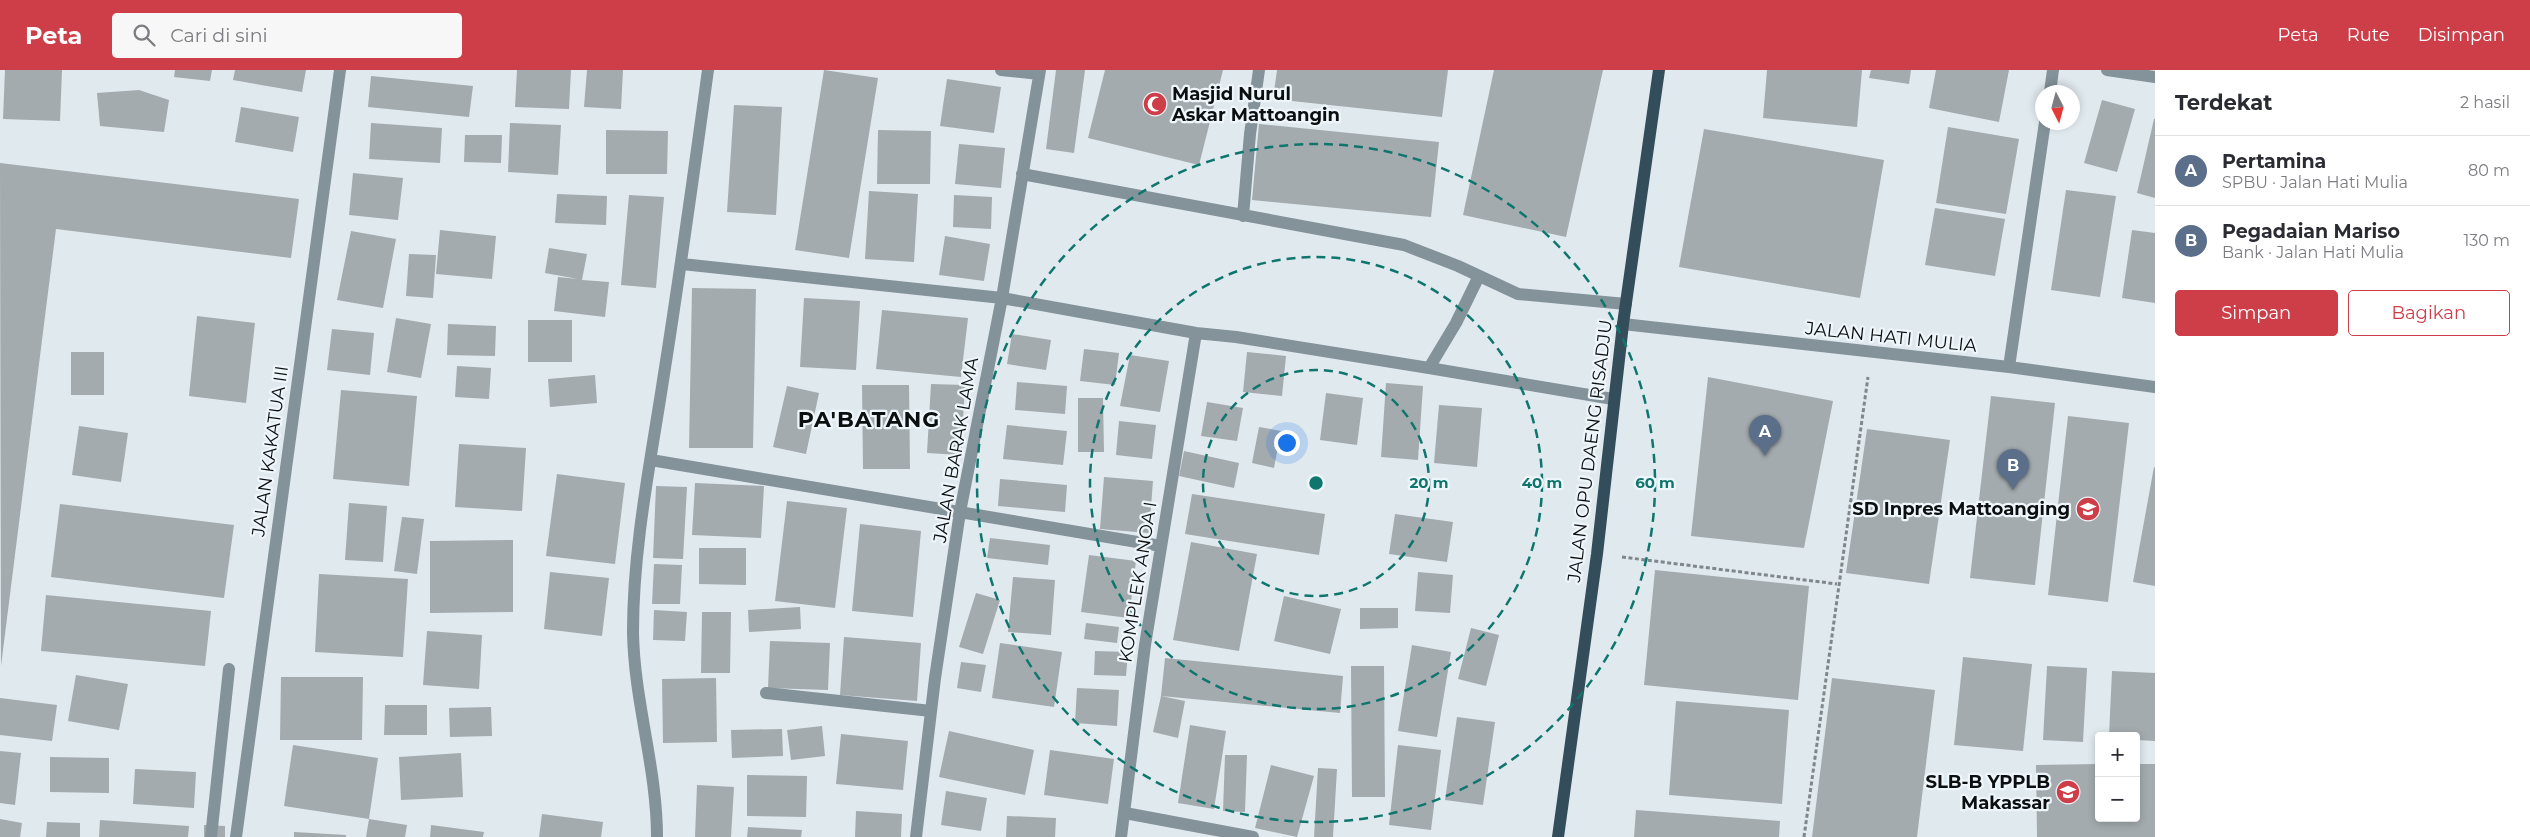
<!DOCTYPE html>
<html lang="id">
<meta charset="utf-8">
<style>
body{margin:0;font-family:Montserrat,sans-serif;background:#f7f7f7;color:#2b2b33}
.controls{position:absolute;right:15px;bottom:15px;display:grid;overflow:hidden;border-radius:5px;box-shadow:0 2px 8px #0003}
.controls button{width:45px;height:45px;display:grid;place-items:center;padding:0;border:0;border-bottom:1px solid #e1e1e2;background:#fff;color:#2b2b33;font:25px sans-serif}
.compass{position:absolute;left:2035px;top:15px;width:45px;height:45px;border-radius:50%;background:#fff;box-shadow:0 2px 8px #0003;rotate:174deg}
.you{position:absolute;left:1286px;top:372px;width:18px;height:18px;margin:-12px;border:4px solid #fff;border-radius:50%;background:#1a73e8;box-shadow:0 0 0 8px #1a73e833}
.badge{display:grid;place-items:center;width:32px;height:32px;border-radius:50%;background:#ce3e49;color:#fff;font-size:16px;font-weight:700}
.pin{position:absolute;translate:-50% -41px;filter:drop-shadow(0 1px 2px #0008)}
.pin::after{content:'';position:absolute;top:26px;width:18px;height:15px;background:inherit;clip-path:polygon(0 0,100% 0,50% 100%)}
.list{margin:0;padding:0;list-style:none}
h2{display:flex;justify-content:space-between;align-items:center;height:65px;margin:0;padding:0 20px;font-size:21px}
h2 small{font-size:16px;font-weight:400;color:#7c7c81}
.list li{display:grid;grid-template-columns:32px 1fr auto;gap:15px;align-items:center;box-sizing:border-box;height:70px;padding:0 20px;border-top:1px solid #e1e1e2}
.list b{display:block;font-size:19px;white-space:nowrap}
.list p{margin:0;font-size:16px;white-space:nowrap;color:#7c7c81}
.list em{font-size:16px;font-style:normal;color:#7c7c81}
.actions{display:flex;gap:10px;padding:15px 20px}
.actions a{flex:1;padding:11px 0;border:1px solid #ce3e49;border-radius:5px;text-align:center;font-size:18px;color:#ce3e49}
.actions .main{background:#ce3e49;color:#fff}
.icon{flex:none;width:28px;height:28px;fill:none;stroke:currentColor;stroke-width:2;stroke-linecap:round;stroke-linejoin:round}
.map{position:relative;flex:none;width:2155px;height:767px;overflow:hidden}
header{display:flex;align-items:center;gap:30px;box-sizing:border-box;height:70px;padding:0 25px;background:#ce3e49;color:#fff}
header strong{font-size:24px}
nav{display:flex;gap:28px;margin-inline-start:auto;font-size:18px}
.search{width:350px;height:45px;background:#f7f7f7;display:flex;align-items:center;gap:12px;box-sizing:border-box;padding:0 18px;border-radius:5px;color:#7c7c81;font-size:19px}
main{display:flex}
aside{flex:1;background:#fff}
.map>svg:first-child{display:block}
.building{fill:#a3abaf}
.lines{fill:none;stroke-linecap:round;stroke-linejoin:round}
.path{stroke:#80878a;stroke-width:3;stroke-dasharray:4 2.5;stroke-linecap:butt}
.minor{stroke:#84929a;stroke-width:12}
.major{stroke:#344d5a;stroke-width:12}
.ring{fill:none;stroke:#0f766e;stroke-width:2.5;stroke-dasharray:9 6}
.labels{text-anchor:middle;stroke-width:4.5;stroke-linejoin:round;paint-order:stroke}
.poi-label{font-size:18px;font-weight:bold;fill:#0c0f10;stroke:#eef6fb;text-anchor:end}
.street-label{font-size:18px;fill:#0c0f10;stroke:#eef6fb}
.district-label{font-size:22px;font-weight:bold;letter-spacing:1px;fill:#0c0f10;stroke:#eef6fb}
.centre{fill:#0f766e;stroke:#eef6fb;stroke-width:2.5}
.ring-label{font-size:15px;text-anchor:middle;font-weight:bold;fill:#0f766e;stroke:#eef6fb;stroke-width:4.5;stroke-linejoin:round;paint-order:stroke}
</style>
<header>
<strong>Peta</strong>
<div class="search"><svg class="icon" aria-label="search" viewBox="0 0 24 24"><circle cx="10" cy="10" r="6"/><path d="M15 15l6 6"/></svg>Cari di sini</div>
<nav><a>Peta</a><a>Rute</a><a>Disimpan</a></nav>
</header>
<main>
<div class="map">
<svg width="2155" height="767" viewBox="0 0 2155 767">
<rect width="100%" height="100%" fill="#e0e9ee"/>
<path class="building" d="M5,0H62L60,51L3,49Z
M175,0H212L210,11L174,7Z
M235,0H306L302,22L233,10Z
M517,0H571L569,39L515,37Z
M587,0H623L621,39L584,37Z
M824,0L878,8L849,188L795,180Z
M1056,0H1085L1074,83L1046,79Z
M1105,0H1223L1199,95L1088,68Z
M1277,0H1448L1442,47L1273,29Z
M1494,0H1603L1566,167L1463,145Z
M1767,0H1862L1857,57L1763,48Z
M1871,0H1911L1909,14L1869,8Z
M1936,0H2009L1999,52L1929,38Z
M371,6L473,16L469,47L368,37Z
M947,9L1001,17L994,63L940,56Z
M139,20L169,30L164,62L100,56L97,23Z
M2102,30L2135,39L2117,102L2084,93Z
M734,35L782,37L776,145L727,142Z
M241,37L299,47L293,82L235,72Z
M2154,49H2155V128L2137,123Z
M371,53L442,58L440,93L369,89Z
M510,53L561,55L558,105L508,102Z
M1259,54L1439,72L1431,147L1252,130Z
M1948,57L2019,69L2006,144L1936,133Z
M1704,59L1884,90L1860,228L1679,197Z
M606,60L668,61L667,104H606Z
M878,60L931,61L930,114H877Z
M465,65H502L501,93L464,92Z
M959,74L1005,78L1001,118L955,114Z
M0,93L299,129L291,188L56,159L1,596Z
M353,103L403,108L398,150L349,145Z
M2066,120L2116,126L2100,227L2051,220Z
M869,121L918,124L914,192L865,189Z
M557,124L607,126L606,155L555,153Z
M629,125L664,127L656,218L621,215Z
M954,125L992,127L991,159L953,157Z
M1935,138L2005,149L1995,206L1925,195Z
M440,160L496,166L492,209L436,204Z
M2132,160L2155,163V233L2122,228Z
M351,161L396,169L383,238L337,230Z
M945,166L990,174L984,211L939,205Z
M549,178L587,184L582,210L609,212L605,247L554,241L558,207L578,209L545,203Z
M409,184L436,185L433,228L406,226Z
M692,218L756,219L753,378H689Z
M804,228L860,231L856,300L800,297Z
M882,240L968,248L961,307L876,299Z
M197,246L255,253L246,333L189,326Z
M396,248L431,254L421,308L387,302Z
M528,250H572V292H528Z
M448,254L496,256L495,286L447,285Z
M332,259L374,263L370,305L327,300Z
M1012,264L1051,270L1046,300L1007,294Z
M1084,279L1119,283L1115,315L1080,311Z
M71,282H104V325H71Z
M1247,282L1286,286L1282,326L1243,322Z
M1130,285L1169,291L1160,342L1120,336Z
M457,296L491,298L489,329L455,327Z
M595,305L597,333L550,337L548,309Z
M1708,307L1833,331L1804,478L1691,466Z
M1017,312L1067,316L1065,344L1015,340Z
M1386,313L1423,316L1418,390L1381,387Z
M931,314L965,315L961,385L927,383Z
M862,315H909L910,399H863Z
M787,316L819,323L806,384L773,377Z
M341,320L417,326L409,416L333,409Z
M1326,323L1363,328L1357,375L1320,370Z
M1991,326L2055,333L2035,515L1970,508Z
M1078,328H1103L1104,382H1078Z
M1207,332L1243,338L1237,371L1201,366Z
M1439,335L1482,338L1477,397L1434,393Z
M2068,346L2129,353L2108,532L2048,525Z
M1119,351L1156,355L1152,389L1116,385Z
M1007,355L1067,361L1063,395L1003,389Z
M79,356L128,363L121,412L72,405Z
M1259,357L1281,361L1274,398L1252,393Z
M1867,359L1950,370L1929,514L1846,503Z
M459,374L526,378L522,441L455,437Z
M1184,381L1239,393L1234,418L1179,406Z
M2154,397L2155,398V516L2133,512Z
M557,404L625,413L615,494L546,486Z
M1104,407L1153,411L1149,463L1100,459Z
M1000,409L1067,415L1065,442L998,436Z
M695,413L764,416L761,468L692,465Z
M656,416L687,417L683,489L653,488Z
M1192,424L1325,444L1319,485L1185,464Z
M787,431L847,438L835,538L775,531Z
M349,433L387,436L383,492L345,490Z
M60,434L234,455L224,528L51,507Z
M1395,444L1453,452L1447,492L1389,484Z
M402,447L424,449L417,504L394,501Z
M860,454L921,461L913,547L852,541Z
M990,468L1050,475L1048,495L987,488Z
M513,470V542L430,543V471Z
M1191,472L1257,484L1239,581L1173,570Z
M699,478H746V515L699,514Z
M1089,485L1136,491L1129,548L1081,542Z
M654,494L682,495L680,534H652Z
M1655,500L1809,516L1798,630L1644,615Z
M550,502L609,508L602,566L544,559Z
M1418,502L1453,505L1450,543L1415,541Z
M319,504L408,509L403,587L315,582Z
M1013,507L1055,510L1051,565L1008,562Z
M976,523L1000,530L983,584L959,577Z
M46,525L211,541L205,596L41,581Z
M1284,526L1341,539L1330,584L1274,571Z
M800,537L801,559L749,562L748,540Z
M1360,538H1398V558L1360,559Z
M654,540L687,542L685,571L653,570Z
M702,542H731L730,603H701Z
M1086,553L1119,557L1117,573L1084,569Z
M1471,558L1499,565L1486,616L1458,609Z
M427,561L482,565L479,619L423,615Z
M844,567L921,573L917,631L840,625Z
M770,571L830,573L828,620L768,618Z
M1000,573L1062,582L1054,637L992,628Z
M1412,575L1451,582L1437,667L1398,661Z
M1095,581L1128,582L1126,606L1094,605Z
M1963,587L2032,594L2023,681L1954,675Z
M1165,588L1343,606L1340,643L1161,626L1185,631L1178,668L1153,662L1161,626Z
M961,592L986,595L981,622L957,618Z
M1351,596H1384L1385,727H1352Z
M2047,596L2087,598L2083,672L2043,670Z
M2112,601L2155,603V671L2136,670V666H2109Z
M76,605L128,614L119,660L68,651Z
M281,607H363L362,670H280Z
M716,608L717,672L663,673L662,609Z
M1832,608L1935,620L1917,767H1812Z
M1077,618L1119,620L1117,656L1075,653Z
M0,628L57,635L52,671L0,665Z
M1676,631L1789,640L1782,734L1669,725Z
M385,635H427V665H384Z
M491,637L492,666L450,667L449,638Z
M1457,647L1495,652L1483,735L1445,730Z
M1190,655L1226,661L1214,739L1178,733Z
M822,656L825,686L791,690L787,660Z
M782,659L783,686L732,688L731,660Z
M949,661L1034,680L1025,725L939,707Z
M841,664L908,671L903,720L836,714Z
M293,675L378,688L369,749L284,736Z
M1398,675L1441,680L1431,760L1389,755Z
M1050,680L1114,689L1108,734L1044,725Z
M0,681L21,683L15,735L0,733Z
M461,683L463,727L401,730L399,687Z
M1225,685H1247L1245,742L1223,741Z
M50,687L109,688V723L50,722Z
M2099,694V748H2136V694H2155V767H2037L2036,695Z
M1271,695L1314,706L1297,767L1255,758Z
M1318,698L1337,699L1333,767H1314Z
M135,699L196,702L194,738L133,734Z
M747,705L807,706L806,747L747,746Z
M697,715L734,717L731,767H695Z
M946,721L987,728L981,761L941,755Z
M1636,740L1780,751L1779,767H1634Z
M856,741L902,744L901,767H855Z
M542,744L603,752L601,767H539Z
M1007,746L1056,748L1055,767H1006Z
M0,749L22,753L20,767H0Z
M369,749L407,755L405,767H366Z
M100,750L189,756L188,767H99Z
M47,752L80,753V767H46Z
M204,755L225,756V767H204Z
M431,755L484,762L483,767H430Z
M748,757L802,760L801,767H747Z
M294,762L346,765V767H294Z"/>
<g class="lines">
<path class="path" d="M1622,487L1837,514
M1804,767L1868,307"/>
<path class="minor" d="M1001,0L1039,4
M2107,0L2155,7
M2050,22L2053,0
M1022,104L1404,175L1458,196L1518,224L1626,234
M1243,146L1250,64L1259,0
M682,194L1002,228L1196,263L1236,267L1429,298L1613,329
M1623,254L2009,297L2155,317
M2009,297L2045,52
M1429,298L1456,253L1479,206
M651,390L1161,476
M766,623L931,641
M1125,743L1253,767
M211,767L229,599
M236,767L340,0
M657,767C657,698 634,631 633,562C633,476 651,390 664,304C680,203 694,102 708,0
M916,767L935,608L960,442L1002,228L1040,0
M1121,767L1145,575L1196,263"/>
<path class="major" d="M1558,767L1597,484L1623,254L1659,0"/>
</g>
<g class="ring">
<circle cx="1316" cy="413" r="113"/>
<circle cx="1316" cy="413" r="226"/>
<circle cx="1316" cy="413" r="339"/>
</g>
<defs>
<g id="mosque-disc" transform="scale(1.25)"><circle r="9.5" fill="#ce3e49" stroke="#eef6fb"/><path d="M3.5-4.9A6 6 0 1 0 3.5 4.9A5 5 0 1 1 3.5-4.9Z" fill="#fff"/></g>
<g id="school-disc" transform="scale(1.25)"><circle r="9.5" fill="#ce3e49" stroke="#eef6fb"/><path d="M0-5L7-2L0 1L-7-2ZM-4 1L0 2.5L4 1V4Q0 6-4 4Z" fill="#fff"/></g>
</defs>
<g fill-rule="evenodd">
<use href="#mosque-disc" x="1155" y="34"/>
<use href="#school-disc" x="2088" y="439"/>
<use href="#school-disc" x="2068" y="722"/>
</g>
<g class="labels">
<g class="poi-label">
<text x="1172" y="30" text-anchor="start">Masjid Nurul<tspan x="1172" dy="21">Askar Mattoangin</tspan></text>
<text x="2070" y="445">SD Inpres Mattoanging</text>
<text x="2050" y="718">SLB-B YPPLB<tspan x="2050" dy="21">Makassar</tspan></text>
</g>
<g class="street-label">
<text transform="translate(1891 267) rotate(6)" y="6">JALAN HATI MULIA</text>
<text transform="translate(956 380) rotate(-80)" y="6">JALAN BARAK LAMA</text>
<text transform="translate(270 381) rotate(-82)" y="6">JALAN KAKATUA III</text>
<text transform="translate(1590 381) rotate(-83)" y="6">JALAN OPU DAENG RISADJU</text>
<text transform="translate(1138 512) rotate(-81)" y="6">KOMPLEK ANOA I</text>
</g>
<g class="district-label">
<text x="869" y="357">PA'BATANG</text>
</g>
</g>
<circle cx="1316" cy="413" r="8" class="centre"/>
<g class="ring-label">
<text x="1429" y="418">20 m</text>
<text x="1542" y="418">40 m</text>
<text x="1655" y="418">60 m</text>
</g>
</svg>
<div class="controls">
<button>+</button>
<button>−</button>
</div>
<svg class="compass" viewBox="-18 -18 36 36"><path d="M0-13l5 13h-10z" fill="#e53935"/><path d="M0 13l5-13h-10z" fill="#7c7c81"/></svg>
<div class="you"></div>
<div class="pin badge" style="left:1765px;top:386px;background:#5c6f8a">A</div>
<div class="pin badge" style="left:2013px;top:420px;background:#5c6f8a">B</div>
</div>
<aside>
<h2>Terdekat<small>2 hasil</small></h2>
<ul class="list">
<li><span class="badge" style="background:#5c6f8a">A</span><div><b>Pertamina</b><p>SPBU · Jalan Hati Mulia</p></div><em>80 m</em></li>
<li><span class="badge" style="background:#5c6f8a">B</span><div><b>Pegadaian Mariso</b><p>Bank · Jalan Hati Mulia</p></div><em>130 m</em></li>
</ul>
<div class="actions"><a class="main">Simpan</a><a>Bagikan</a></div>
</aside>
</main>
